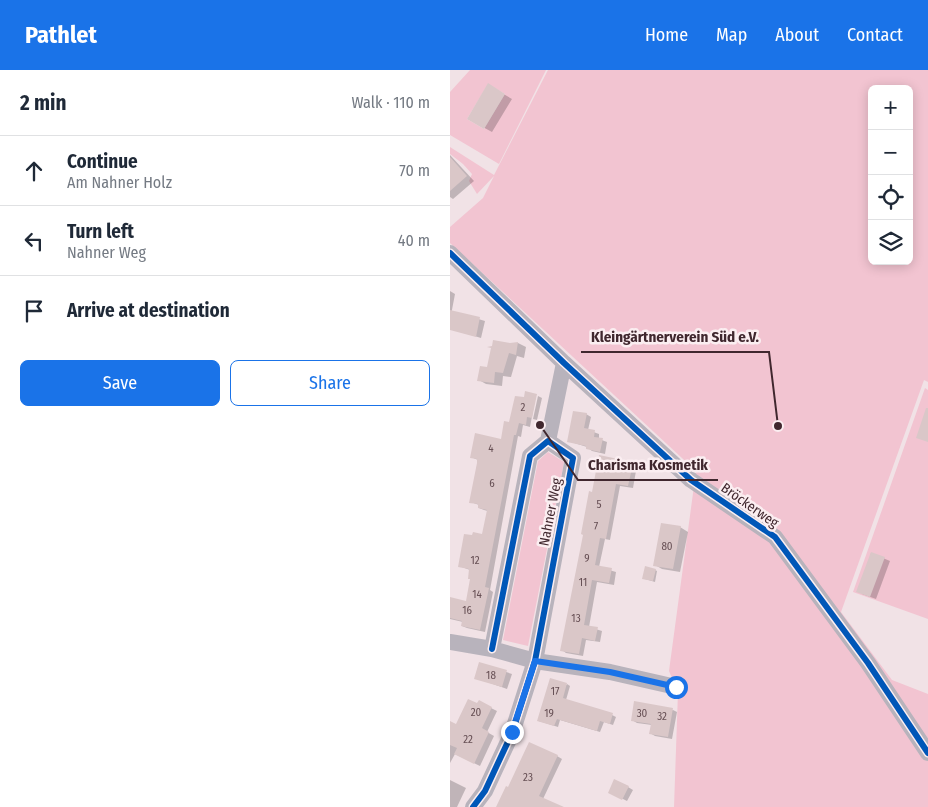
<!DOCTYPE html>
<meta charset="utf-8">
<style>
body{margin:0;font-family:"Fira Sans Condensed",sans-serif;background:#f2f2f3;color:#1f2937}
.controls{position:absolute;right:15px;top:15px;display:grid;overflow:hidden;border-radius:8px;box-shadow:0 2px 12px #0003}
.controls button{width:45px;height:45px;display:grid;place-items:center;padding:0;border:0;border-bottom:1px solid #e0e1e3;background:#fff;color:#1f2937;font:25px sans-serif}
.stop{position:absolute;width:15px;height:15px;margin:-11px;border:4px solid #1a73e8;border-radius:50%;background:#fff}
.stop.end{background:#1a73e8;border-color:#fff;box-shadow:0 1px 5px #0008}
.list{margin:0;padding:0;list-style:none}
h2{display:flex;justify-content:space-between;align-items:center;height:65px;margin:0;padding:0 20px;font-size:21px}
h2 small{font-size:16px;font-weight:400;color:#747a83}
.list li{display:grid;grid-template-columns:32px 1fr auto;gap:15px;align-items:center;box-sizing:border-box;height:70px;padding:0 20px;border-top:1px solid #e0e1e3}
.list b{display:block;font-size:19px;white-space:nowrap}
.list p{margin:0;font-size:16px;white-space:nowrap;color:#747a83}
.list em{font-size:16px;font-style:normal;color:#747a83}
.actions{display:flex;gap:10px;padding:15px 20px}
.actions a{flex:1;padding:11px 0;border:1px solid #1a73e8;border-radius:8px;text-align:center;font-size:18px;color:#1a73e8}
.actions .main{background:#1a73e8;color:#fff}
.icon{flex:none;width:28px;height:28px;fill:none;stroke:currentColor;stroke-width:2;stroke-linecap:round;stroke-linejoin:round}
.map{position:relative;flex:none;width:478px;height:737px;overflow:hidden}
header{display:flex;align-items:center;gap:30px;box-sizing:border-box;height:70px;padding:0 25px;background:#1a73e8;color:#fff}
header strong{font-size:24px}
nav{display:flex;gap:28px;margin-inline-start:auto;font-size:18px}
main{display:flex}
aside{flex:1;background:#fff}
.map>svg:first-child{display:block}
.green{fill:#f2c4d1;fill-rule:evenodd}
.shadow{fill:#0003}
.building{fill:#dac7c8}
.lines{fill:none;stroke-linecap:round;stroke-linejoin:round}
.minor{stroke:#b8b3bc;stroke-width:16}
.cycleway-casing{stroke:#fbeef1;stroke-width:9}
.cycleway{stroke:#0057b8;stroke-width:6}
.route{stroke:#1a73e8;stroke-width:6}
.labels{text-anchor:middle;stroke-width:5;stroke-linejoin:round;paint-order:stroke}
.number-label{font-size:11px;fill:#664f54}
.street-label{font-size:14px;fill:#40272e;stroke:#fbeef1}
.leader{fill:none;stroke:#40272e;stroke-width:2}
.callout-dot{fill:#40272e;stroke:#fbeef1;stroke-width:2}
.callout-label{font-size:15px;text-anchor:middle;font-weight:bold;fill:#40272e;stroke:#fbeef1;stroke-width:5;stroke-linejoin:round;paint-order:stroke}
</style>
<header>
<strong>Pathlet</strong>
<nav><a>Home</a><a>Map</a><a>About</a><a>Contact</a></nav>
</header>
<main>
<aside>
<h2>2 min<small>Walk · 110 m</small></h2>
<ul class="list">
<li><svg class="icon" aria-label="ahead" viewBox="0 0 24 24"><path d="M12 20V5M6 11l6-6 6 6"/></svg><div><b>Continue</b><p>Am Nahner Holz</p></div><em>70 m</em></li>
<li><svg class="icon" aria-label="left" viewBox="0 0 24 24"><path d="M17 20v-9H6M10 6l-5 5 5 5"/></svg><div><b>Turn left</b><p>Nahner Weg</p></div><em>40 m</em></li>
<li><svg class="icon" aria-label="arrive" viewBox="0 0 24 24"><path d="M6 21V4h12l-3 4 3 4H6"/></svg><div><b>Arrive at destination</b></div></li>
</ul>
<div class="actions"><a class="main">Save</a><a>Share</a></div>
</aside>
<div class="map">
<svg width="478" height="737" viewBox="0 0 478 737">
<rect width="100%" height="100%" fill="#f1e2e6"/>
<path class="green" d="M20,0H96L49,94L0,65V22ZM38,14L55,24L34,59L17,49Z
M98,0H478V312L474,310L391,542L442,610L478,624V737H224L228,622L219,601L246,401L0,173V157L33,128L44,106L27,124L19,111L22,104L13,94L0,84V77L44,105ZM422,19H459V191H422Z
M475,318L478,320V549L403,522Z
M98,382L114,392L78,576L53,570L88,391Z"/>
<path class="shadow" d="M38,15L62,29L42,62L18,49Z
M0,85L24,111L3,129L0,127Z
M0,221L5,224L1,245H0Z
M15,245L35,251L31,268L11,262Z
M68,273L76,277L74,288L67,286L61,307L53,306L52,316L36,314L29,310L60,275Z
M86,325L80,357L73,355L71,367L68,366L40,520L43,522L35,562L17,558L12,556L13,552L0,549V529L17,532L22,509L20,500L9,496L33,466L38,441L34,440L29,438V435L21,432L28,390L21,387L52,370L75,329Z
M88,326L92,328L87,350L83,349Z
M136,344L141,347L138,360L149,364V369L157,372L155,384L142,381L137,377L118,371Z
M168,390L172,392L171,397L186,401L183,418L170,416L160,470L155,469L149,497L166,502L164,515L147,512L139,557L152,561L150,572L136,570L133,586L116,583L112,580L143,423Z
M230,457L238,462L230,502L212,499L205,495Z
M421,483L440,491L426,529L412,524Z
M205,500L207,501L205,512L195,509Z
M30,593L62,604L57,619L26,608Z
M117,614L120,616L116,630L162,645L166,647L163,655L154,652L150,662L110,650L108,657L89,651Z
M41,638L47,641L37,662L44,666L30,696L5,684L0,693V652L7,655Z
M223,640L227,642L222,669L205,666L200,663L202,655L187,653L182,650Z
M107,686L112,689L93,729L111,737H48Z
M0,710L16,718L7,737H0Z
M178,717L183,720L177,731L159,722Z"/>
<path class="building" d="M38,13L55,24L34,59L17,49Z
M0,87L17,106L0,121Z
M0,240L30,247L26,267L0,260Z
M43,270L60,273L68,272L66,285L59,283L53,303L45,302L44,313L27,311L30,296L37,297L41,278L37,277L42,276Z
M75,321L87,324L82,348L77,347L76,355L69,353L66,365H64L35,517L39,518L30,560L11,556L12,551L0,548V527L16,531L20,509H18L19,499L8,497L14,464L22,465L23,462L32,464L37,440L28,438V434L19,433L27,393V389L20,388L25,363L51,369L54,351L59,352L65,326L74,327Z
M476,338H478V372L466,368Z
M123,341L137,343L134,358L145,360L144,367L153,368L150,382L136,379V376L117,372Z
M149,385L168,389L167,395L182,398L178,416L166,414L156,469L150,468L145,495L162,498L159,513L142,510L134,555L148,557L145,571L132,568L129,584L110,581L133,465L131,464L139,421L142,422Z
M211,453L231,456L223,499L203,496Z
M421,482L435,487L420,527L406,522Z
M195,496L206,499L203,511L192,509Z
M29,592L57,600L52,617L24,609Z
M100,608L117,613L113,628L163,643L160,654L150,651L147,661L107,649L104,656L87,651Z
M18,629L27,633L29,630L42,637L32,658L39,662L24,694L4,684L7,678L0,675V651L6,654Z
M184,631L223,638L218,667L199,664L201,654L181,651Z
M79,672L108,685L89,726L114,737H46L56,716L58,717Z
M164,709L179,716L172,730L158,723Z"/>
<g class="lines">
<path class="minor" d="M0,183L114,293L241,410L325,467L418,593L478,683
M98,371L114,293
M0,572L42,579L85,591L160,602L226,617
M23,737L35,721L62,663L85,591L123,388L98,371L80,386L42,579"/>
<g class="cycleway-casing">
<path id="cycleway" d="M0,183L114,293L241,410L325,467L418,593L478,683
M23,737L35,721L62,663L85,591L123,388L98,371L80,386L42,579"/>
</g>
<use href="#cycleway" class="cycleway"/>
</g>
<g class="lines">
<path class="route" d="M62,662L85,591L160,602L226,617"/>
</g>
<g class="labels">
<g class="number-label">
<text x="73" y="341">2</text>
<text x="41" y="382">4</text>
<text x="42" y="417">6</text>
<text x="149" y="438">5</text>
<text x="146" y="460">7</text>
<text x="217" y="480">80</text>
<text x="137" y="492">9</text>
<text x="25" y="494">12</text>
<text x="133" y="516">11</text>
<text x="27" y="528">14</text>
<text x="17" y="544">16</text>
<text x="126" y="552">13</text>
<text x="41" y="609">18</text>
<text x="105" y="625">17</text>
<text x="26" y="646">20</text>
<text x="99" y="647">19</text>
<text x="192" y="647">30</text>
<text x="212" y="650">32</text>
<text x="18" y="673">22</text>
<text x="78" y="711">23</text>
</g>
<g class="street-label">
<text transform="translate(300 435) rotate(35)" y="5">Bröckerweg</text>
<text transform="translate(100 442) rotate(-79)" y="5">Nahner Weg</text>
</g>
</g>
<path class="leader" d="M328 356L319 282H131M90 355L128 410H268"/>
<g class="callout-dot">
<circle cx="328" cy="356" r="5"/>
<circle cx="90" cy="355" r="5"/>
</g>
<g class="callout-label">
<text x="225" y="272">Kleingärtnerverein Süd e.V.</text>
<text x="198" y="400">Charisma Kosmetik</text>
</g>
</svg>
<div class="controls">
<button>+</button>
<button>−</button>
<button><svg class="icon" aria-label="locate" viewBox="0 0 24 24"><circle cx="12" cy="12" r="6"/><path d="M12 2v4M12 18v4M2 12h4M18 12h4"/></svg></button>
<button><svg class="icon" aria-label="layers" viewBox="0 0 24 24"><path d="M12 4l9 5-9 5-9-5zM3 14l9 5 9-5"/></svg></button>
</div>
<div class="stop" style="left:226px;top:617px"></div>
<div class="stop end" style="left:62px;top:662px"></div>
</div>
</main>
